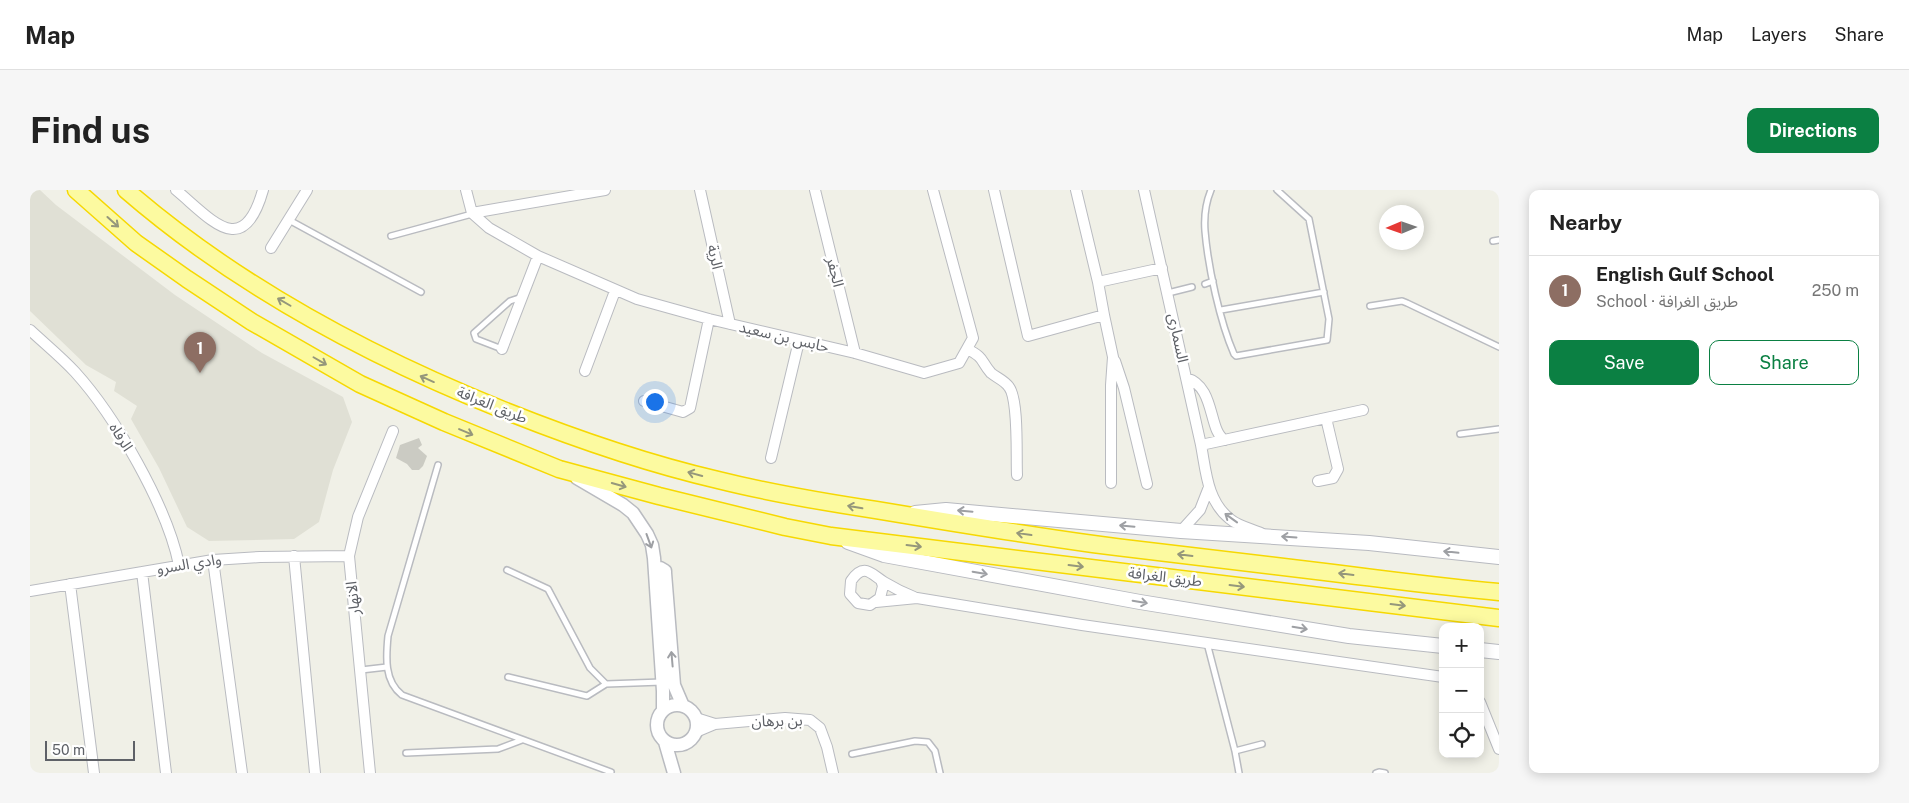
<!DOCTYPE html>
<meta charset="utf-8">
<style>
body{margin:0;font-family:"Public Sans","Noto Sans Arabic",sans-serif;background:#f6f6f6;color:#222}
.controls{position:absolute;right:15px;bottom:15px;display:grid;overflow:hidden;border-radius:10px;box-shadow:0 2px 12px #0003}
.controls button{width:45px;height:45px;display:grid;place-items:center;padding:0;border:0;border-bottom:1px solid #e0e0e0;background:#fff;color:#222;font:25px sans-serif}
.compass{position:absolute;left:1349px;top:15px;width:45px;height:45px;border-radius:50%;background:#fff;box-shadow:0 2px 12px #0003;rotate:268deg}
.scale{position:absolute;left:15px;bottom:12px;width:90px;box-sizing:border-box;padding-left:5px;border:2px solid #5e6167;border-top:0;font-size:14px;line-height:18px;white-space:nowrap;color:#5e6167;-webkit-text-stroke:4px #fff;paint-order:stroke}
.you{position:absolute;left:624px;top:211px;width:18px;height:18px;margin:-12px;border:4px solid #fff;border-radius:50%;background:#1a73e8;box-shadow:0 0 0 8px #1a73e833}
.badge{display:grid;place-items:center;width:32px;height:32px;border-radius:50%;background:#0b8043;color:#fff;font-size:16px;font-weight:700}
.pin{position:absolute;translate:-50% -41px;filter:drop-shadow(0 1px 2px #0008)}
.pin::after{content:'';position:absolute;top:26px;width:18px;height:15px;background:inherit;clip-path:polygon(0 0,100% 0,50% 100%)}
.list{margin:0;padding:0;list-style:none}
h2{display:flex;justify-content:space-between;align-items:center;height:65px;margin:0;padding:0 20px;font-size:21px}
h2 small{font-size:16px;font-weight:400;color:#767676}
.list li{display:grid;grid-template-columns:32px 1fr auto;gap:15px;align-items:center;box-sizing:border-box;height:70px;padding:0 20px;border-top:1px solid #e0e0e0}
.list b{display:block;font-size:19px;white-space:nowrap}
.list p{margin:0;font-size:16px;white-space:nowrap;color:#767676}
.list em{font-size:16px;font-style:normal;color:#767676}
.actions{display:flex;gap:10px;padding:15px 20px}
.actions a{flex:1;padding:11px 0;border:1px solid #0b8043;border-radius:10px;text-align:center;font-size:18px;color:#0b8043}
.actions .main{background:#0b8043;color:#fff}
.icon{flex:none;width:28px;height:28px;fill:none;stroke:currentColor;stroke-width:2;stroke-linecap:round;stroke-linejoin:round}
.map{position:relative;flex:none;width:1469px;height:583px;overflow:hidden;border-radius:10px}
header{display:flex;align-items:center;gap:30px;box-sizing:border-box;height:70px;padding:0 25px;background:#fff;border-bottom:1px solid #e0e0e0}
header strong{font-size:24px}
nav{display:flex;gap:28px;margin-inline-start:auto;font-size:18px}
.intro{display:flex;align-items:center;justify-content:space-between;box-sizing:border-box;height:120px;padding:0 30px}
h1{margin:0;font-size:35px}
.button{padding:12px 22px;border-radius:10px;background:#0b8043;color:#fff;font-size:18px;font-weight:700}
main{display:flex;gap:30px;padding:0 30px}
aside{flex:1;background:#fff;border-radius:10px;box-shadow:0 2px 12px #0003}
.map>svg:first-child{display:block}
.education{fill:#e0e0d5}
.building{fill:#cbcbc3}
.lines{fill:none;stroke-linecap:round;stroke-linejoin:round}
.service-casing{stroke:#b9bbc0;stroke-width:8}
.minor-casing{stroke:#b9bbc0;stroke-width:12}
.tertiary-casing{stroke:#b9bbc0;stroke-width:15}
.secondary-casing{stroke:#b8bac0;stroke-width:16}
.trunk-casing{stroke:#f6d802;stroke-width:19}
.service{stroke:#fff;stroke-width:5}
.minor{stroke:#fff;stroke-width:10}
.tertiary{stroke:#fff;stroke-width:12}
.secondary{stroke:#fff;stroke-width:14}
.trunk{stroke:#fcfaa0;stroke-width:16}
.oneway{stroke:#95977b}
.oneway2{stroke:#9ea0a4}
.labels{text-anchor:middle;stroke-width:5;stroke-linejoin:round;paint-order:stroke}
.street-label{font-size:15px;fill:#5e6167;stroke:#fff}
</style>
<header>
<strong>Map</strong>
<nav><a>Map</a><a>Layers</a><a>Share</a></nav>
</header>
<div class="intro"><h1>Find us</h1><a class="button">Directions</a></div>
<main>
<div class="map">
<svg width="1469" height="583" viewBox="0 0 1469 583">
<rect width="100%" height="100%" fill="#f0f0e7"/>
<path class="education" d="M0,0H10L26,15L145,105L232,163L313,207L322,232L303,280L289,332L264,349L179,351L157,337L129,278L101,229L107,216L84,201L86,192L56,175L0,121Z"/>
<path class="building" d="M389,248L392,255L388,258L397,266L393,276L389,280H382L377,274L366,268L370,255Z"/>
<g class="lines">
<g class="service-casing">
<path id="service" d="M1181,0C1176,12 1174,28 1175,41C1178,77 1190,132 1204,164L1206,166L1297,150L1299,129L1279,29L1247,0
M259,30L391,102
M361,46L442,24
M1463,51L1469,50
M1175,94L1183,91
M1138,103L1162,97
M1340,116L1372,111L1377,113L1469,157
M1191,120L1294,102
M472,159L446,149L444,143L480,111L492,107
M1430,244L1469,239
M408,275L358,446C356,467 354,491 372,505L581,582
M477,380L518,399L560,478L576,494
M1177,453L1205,561L1209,583
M331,480L357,477
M478,487L557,506L576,494L632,492
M1205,561L1232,554
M376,563L468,559L492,550
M822,564L885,551L898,552L905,561L910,583
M1346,583L1349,582L1355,583"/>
</g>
<g class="minor-casing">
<path id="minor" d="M146,0C181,29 213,71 233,0
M436,0L442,23L459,38L508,66L607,109L679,129L825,163L894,183L929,173L943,148L903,0
M670,0L700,134
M785,0L825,163
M964,0L998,146L1074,125L1068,92L1046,0
M1114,0L1171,255C1176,281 1177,311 1200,329C1208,336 1222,339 1231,343
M442,23L575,0
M241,58L277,0
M1068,92L1132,78
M1074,125L1083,167L1081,195V293
M0,140C15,154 31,167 45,182C85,226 137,316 149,375
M472,159L508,66
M937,159C955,168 950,170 961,183C967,188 974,190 979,197C989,210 986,267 987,285
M1085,171L1094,198L1117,294
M555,181L585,101
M1156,188C1186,196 1178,242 1195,250
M614,211L653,222L660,218L679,129
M1171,255L1333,220
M741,268L769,151
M1288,291L1303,288L1308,279L1296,228
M1151,341L1170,320L1179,297
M264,366L285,583
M183,370L212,583
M112,382L136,583
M851,390L853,396L850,408L840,415L828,413L820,404L821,391C834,372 841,384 854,392C864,398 874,403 884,407
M40,394L64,583
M0,401L183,370L230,367L319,366
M846,412L887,408L1052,435L1413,487
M1450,512L1469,559
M666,528L685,534
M666,542L685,534L755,528L780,530L790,538L797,557L803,583
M340,583L319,366L328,327L363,241"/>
</g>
<g class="tertiary-casing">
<path id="tertiary" d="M547,288L593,315L603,323L617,344L622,355L624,368L633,501V520
M625,383L627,379L630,378L635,381V383L644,495L653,516
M627 535a20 20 0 1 1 40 0a20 20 0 1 1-40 0Z
M635,552L644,583"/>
</g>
<g class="secondary-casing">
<path id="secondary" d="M885,323L916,320L1151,341L1339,353L1469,367
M818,352L854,365L1110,412L1319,446L1413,456
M1450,460L1469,462"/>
</g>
<g class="trunk-casing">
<path id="trunk" d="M46,0L106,53L157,89L222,132L330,194L414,232L529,279L629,306L755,337L801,346L1469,428
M96,0C207,96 338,166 473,220C543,248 615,273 688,290C740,303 793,312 846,320C918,332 990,344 1063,354C1140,364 1217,373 1295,382C1353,389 1411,397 1469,402"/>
</g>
<use href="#service" class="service"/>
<use href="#minor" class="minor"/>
<use href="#tertiary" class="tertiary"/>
<use href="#secondary" class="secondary"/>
<use href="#trunk" class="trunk"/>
</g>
<defs><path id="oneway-shaft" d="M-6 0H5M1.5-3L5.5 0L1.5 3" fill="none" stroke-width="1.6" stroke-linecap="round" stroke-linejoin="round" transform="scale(1.25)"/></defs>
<g class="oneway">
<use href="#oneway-shaft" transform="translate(83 32) rotate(42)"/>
<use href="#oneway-shaft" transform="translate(254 112) rotate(-150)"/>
<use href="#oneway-shaft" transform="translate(290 171) rotate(30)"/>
<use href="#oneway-shaft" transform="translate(397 189) rotate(-156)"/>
<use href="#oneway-shaft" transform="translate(436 242) rotate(23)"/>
<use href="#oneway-shaft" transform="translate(665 284) rotate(-165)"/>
<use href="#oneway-shaft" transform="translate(589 295) rotate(16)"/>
<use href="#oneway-shaft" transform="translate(825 317) rotate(-170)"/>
<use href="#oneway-shaft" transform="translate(994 344) rotate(-172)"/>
<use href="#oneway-shaft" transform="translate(884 356) rotate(7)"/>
<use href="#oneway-shaft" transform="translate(1155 365) rotate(-173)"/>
<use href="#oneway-shaft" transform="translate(1046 376) rotate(7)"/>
<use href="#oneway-shaft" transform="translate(1316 384) rotate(-173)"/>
<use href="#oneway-shaft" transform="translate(1207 396) rotate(7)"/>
<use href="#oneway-shaft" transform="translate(1368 415) rotate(7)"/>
</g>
<g class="oneway2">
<use href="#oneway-shaft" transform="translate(935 321) rotate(-175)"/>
<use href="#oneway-shaft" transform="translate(1201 328) rotate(-144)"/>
<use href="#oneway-shaft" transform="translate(1097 336) rotate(-175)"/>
<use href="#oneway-shaft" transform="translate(1259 347) rotate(-176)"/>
<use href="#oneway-shaft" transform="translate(619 351) rotate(70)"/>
<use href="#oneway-shaft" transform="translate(1421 362) rotate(-174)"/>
<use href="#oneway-shaft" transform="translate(950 383) rotate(10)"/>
<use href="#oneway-shaft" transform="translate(1110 412) rotate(10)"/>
<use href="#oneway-shaft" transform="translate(1270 438) rotate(9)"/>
<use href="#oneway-shaft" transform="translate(642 469) rotate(-95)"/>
</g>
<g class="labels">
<g class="street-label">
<text transform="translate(685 67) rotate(77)" y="5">الرية</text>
<text transform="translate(805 82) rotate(76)" y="5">الجفر</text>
<text transform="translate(754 147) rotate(13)" y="5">حابس بن سعيد</text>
<text transform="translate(1148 148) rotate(78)" y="5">السمارى</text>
<text transform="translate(462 215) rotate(22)" y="5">طريق الغرافة</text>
<text transform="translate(91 247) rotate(58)" y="5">الرفاه</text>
<text transform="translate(159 374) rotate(-9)" y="5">وادي السرو</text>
<text transform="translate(1135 387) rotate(7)" y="5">طريق الغرافة</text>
<text transform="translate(323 408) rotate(-96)" y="5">الانهار</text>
<text transform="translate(747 531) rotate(-1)" y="5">بن برهان</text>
</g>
</g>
</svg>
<div class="controls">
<button>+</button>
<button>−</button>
<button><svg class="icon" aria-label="locate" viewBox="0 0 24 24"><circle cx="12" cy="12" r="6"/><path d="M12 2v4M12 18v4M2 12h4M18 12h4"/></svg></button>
</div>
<svg class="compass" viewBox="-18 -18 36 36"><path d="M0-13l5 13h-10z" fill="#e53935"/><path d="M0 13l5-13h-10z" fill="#767676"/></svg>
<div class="scale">50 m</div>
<div class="you"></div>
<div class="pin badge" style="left:170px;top:183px;background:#8d6e63">1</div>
</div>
<aside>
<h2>Nearby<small></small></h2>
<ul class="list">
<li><span class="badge" style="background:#8d6e63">1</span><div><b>English Gulf School</b><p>School · طريق الغرافة</p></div><em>250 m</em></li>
</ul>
<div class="actions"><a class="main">Save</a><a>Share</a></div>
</aside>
</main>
